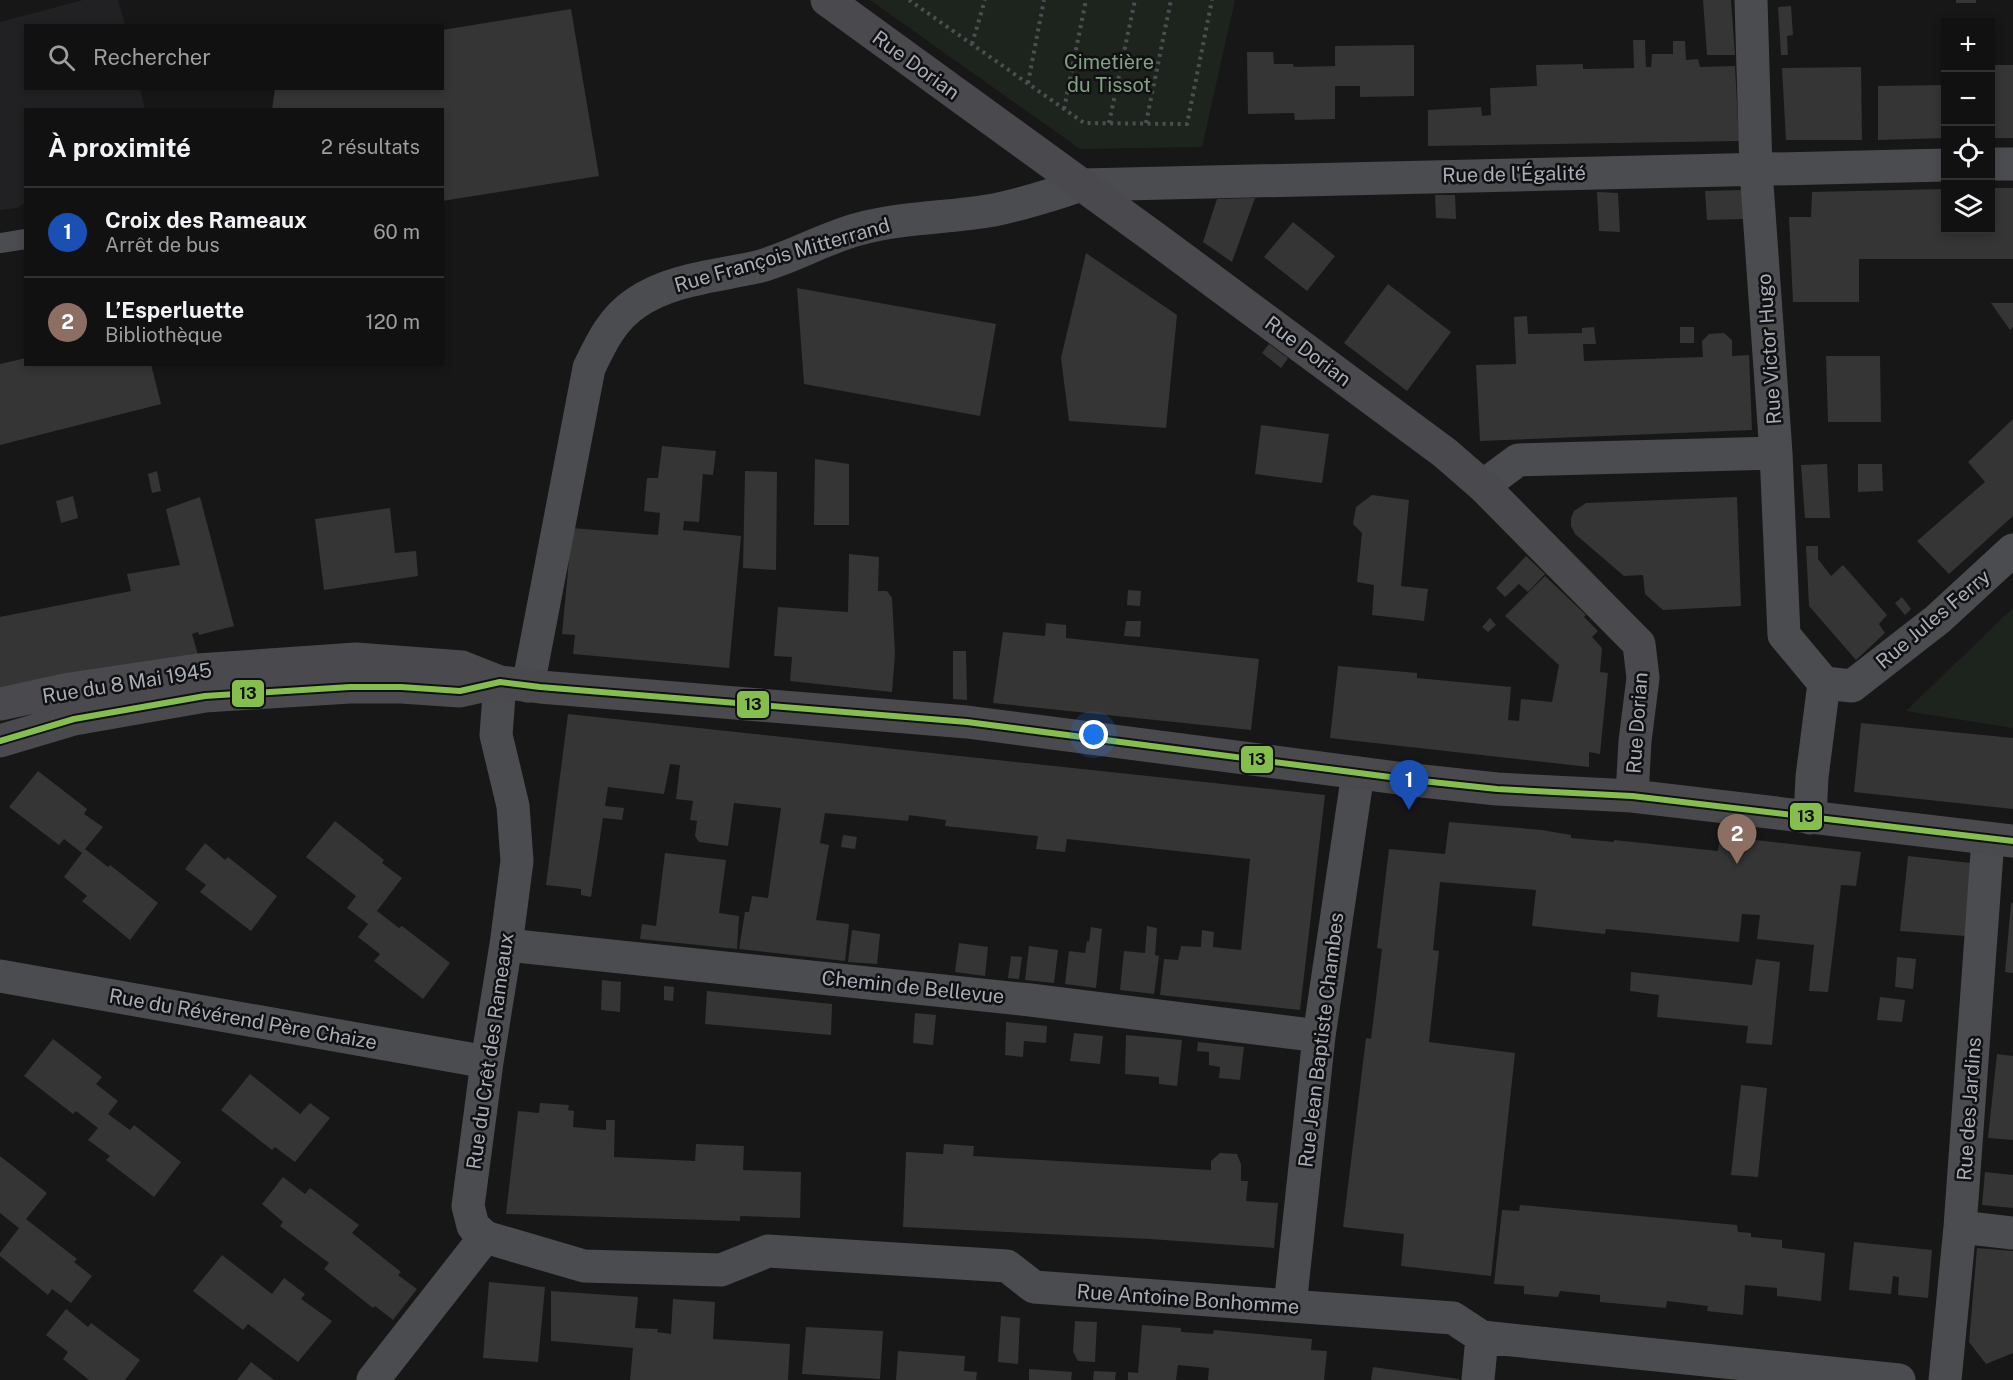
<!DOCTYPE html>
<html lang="fr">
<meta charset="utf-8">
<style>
body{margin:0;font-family:"Public Sans",sans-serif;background:#1a1a1a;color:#f1f3f6}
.controls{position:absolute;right:18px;top:18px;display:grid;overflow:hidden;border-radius:0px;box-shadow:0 3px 9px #0003}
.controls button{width:54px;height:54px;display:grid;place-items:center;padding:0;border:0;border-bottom:2px solid #303131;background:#111;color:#f1f3f6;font:30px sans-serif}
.you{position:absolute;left:1094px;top:735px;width:21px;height:21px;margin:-15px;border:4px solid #fff;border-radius:50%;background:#1a73e8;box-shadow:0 0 0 9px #1a73e833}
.badge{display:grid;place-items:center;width:39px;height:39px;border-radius:50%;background:#75787f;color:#fff;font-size:20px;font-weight:700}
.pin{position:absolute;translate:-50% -50px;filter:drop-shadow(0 2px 3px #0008)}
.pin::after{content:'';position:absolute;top:32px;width:21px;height:18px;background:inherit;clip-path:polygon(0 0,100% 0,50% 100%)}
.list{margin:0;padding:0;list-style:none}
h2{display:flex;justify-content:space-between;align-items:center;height:78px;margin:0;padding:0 24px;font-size:26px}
h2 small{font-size:20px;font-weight:400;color:#9c9d9f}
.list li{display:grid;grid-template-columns:39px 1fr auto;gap:18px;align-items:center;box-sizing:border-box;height:90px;padding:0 24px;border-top:2px solid #303131}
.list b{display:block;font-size:22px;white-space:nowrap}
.list p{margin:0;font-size:20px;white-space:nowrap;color:#9c9d9f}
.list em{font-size:20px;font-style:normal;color:#9c9d9f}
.icon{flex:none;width:33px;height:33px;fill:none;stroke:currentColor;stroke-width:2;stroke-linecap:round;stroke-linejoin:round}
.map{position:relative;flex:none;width:2013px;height:1380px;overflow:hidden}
.search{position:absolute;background:#111;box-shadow:0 3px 9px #0003;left:24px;top:24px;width:420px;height:66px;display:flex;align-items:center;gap:15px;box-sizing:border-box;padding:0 21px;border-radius:0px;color:#9c9d9f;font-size:22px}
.panel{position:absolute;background:#111;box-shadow:0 3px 9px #0003;left:24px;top:108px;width:420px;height:258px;border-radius:0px}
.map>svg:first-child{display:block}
.built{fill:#212123}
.green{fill:#1d241e}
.building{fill:#353536}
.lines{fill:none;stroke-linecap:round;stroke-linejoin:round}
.path{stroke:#4d4e51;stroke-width:4;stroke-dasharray:3 4.5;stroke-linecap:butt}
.service{stroke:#4b4c50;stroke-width:20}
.minor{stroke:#4b4c50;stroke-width:33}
.secondary{stroke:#4a4a4e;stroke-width:33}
.bus-1-casing{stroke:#111113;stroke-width:10}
.bus-1{stroke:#85be4c;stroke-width:6}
.labels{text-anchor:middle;stroke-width:5;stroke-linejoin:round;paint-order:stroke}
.park-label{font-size:20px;fill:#80a283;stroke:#111113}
.street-label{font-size:20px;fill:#a8acb7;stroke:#111113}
.line-badge{stroke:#111113;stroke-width:2}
.pale-badge-label{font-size:16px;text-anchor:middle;font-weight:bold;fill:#111}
</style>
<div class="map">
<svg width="2013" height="1380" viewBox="0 0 2013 1380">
<rect width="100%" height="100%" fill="#171717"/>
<path class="built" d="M83,0H118L125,25L26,26V88L140,89L145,109L26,110L25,203L17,208L0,210V22Z"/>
<path class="green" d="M870,0H1235L1202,147L1080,149Z
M2013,608V728L1906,711Z"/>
<path class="building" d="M1703,0H1731L1735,55H1707Z
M1956,0H1976V3H1956Z
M1791,6L1793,35L1787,36L1788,55H1781L1778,7Z
M571,9L599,176L442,201V110H272L275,88H442V30Z
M1956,18H1971V22H1956Z
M1633,40H1645L1646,67H1651L1652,54H1673V41H1685L1686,60L1698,59L1700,67L1735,66L1739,141L1428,146V110L1481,107L1482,116L1491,115L1490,88L1537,86L1536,65L1583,64V69L1634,68Z
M1414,45V96L1360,97V86H1335V119L1295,120L1294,113L1248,114L1247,52H1273L1274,64H1293L1294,67L1335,66V46Z
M1990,65H2013V138H1990Z
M1861,67L1862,140H1786L1782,68Z
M1946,85V138L1878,140V86Z
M1990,188H2013V259H1859V302H1793L1789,217H1811L1812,192L1946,189V230H1990Z
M1742,190L1743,219L1707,220L1705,191Z
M1597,192L1618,193L1620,232L1599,231Z
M1435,195H1455L1456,219L1436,218Z
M1255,198L1232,262L1203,242L1217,199Z
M1293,222L1335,256L1307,291L1264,257Z
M1086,253L1177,315L1166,428L1069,421L1061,358Z
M1388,284L1451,332L1407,391L1344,343Z
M797,288L996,324L980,416L804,384Z
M1991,303H2013V327L2010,330Z
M1527,316L1528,334L1582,333V328L1594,327L1596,344H1583L1584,361L1703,357L1702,341L1709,334L1724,333L1732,340V356L1749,355L1752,430L1480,441L1476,365L1516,364L1514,317Z
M1680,327H1694V343H1680Z
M1269,344L1288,358L1281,368L1262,353Z
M1826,356H1880L1881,422H1828Z
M26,358V364H151L161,404L0,445V364Z
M2013,419V516L1949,574L1917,541L1985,482L1968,462Z
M1261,425L1329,434L1322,483L1255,474Z
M662,446L716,451L713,475L703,474L699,522L684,521L683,530L741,536L729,668L573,654L575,635L562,634L572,528L658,535L660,513L644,511L647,478H658Z
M815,459L849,464V525H814Z
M1827,464L1830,518H1805L1801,465Z
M1858,464H1882L1883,491L1858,492Z
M157,471L161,491L152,493L148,474Z
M745,471L777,472L776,570L743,568Z
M1372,495L1409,500L1401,586L1428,589L1424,621L1372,615L1374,585L1357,582L1362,533L1353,524L1356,507Z
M73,496L78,518L61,523L56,501Z
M200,497L234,626L199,635L198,632L192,634L198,655L0,690V617L131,591L127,574L180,565L166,509Z
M1737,497L1741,606L1663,610L1645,594L1643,575L1624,576L1575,534L1571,526V518L1574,511L1586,503Z
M390,508L395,553L416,551L418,576L324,590L315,519Z
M1806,546H1818V559L1831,576L1843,565L1887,615L1879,624L1885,633L1856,660L1809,606Z
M849,554L879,557L878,591H887L892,598L895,654L892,692L790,681L792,657L774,656L778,607L848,612Z
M1526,556L1545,574L1528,592L1519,584L1505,597L1496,588Z
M1545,576L1586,615L1584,617L1598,631L1592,637L1602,648L1600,672L1608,673L1600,754L1589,752V767L1330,738L1338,666L1417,673V678L1511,687L1508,720L1519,721L1521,699L1552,702L1559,665L1505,616Z
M1128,590L1141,591L1140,606L1127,605Z
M1902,597L1911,609L1905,615L1895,603Z
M1490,618L1496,625L1488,632L1482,627Z
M1126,621H1141L1140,637L1124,636Z
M1046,623L1066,625V638L1259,659L1251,730L993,703L1003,632L1045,636Z
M953,651H966L967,700L953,699Z
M568,714L1325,795L1300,1010L1160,995L1164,959L1178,960L1181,946L1201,947L1202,930L1214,932L1213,947L1241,950L1250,859L1067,839L1065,852L1036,849L1038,836L945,826L946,820L909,815L908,821L825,813L820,843L829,845L816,920L849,924L845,961L739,949L745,912H749L752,896L768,898L781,808L734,803L728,846L699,842L695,836L697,821L690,820L693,801L676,799L680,765L670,764L664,794L608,787L605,806L624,808L622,820L603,818L591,897L581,895V889L546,885Z
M1861,723L2013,738V809L1854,792Z
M38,771L87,809L84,814L103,827L85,849L108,867L110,865L158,903L130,940L82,901L87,896L64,877L82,853L64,839L59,845L9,807Z
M335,821L384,860L382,863L402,878L377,911L399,928L402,926L450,963L423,999L374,961L380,954L358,937L368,924L347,908L356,896L306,857Z
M1449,822L1542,830L1571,835V838L1614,842V840L1718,851L1720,836L1861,852L1856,886L1841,885L1828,992L1809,991L1814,945L1757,939L1760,915L1742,914L1739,942L1606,929L1605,934L1532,926L1536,890L1440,882L1433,950L1439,951L1429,1042L1515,1053L1491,1276L1401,1266L1404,1234L1343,1227L1366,1038L1371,1039L1382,949L1377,948L1389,849L1445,854Z
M843,835L857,837L855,849L841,847Z
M205,843L225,860L228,857L277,896L251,931L200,892L206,885L185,869Z
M665,853L726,860L719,913L739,916L737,949L640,939L642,924L656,926Z
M1908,856L1971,863L1965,936L1900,931Z
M2011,903H2013V973L2005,972Z
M1147,926L1157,928L1155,955L1159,956L1154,994L1120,990L1124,951L1145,953Z
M1091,927L1102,929L1096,988L1065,984L1069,951L1085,953L1087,941L1089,942Z
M852,930L880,934L877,964L848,962Z
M959,943L988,947L985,976L955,972Z
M1029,946L1058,950L1054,983L1025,980Z
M1011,956L1022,957L1019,979L1008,978Z
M1897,957L1916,959L1913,989L1895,987Z
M1756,959L1780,962L1772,1045L1746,1043L1748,1026L1657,1017L1659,995L1630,991L1631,972L1752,985Z
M602,980L621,982L620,1012L601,1010Z
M664,986L674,987L673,1001L664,1000Z
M707,991L832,1004L831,1035L705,1024Z
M1880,997L1905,1000L1902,1022L1877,1020Z
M915,1013L936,1015L933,1045L913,1043Z
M1006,1022L1047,1026L1046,1043L1024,1041L1023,1057L1005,1055Z
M1074,1033L1103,1036L1100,1064L1070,1061Z
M1126,1035L1182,1040L1177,1086L1159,1084V1077L1125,1074Z
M53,1039L102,1077L96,1084L118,1101L108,1114L130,1130L134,1125L181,1162L154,1197L106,1160L110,1156L88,1140L98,1128L76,1111L73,1114L24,1076Z
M1198,1042L1244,1047L1240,1080L1219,1078L1220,1067L1209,1065V1052L1197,1051Z
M1997,1054L2013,1056V1140L1988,1138Z
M250,1074L300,1114L310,1103L330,1118L295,1162L275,1147L272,1150L221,1110Z
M1741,1085L1767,1088L1758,1177L1731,1175Z
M540,1103L569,1105L568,1110L574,1111L573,1127L606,1130V1120H615L614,1157L695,1161L696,1144L744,1146L743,1170L801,1172L800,1218L740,1216V1221L506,1214L518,1111L539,1113Z
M944,1144L974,1146L973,1156L1211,1170V1161L1220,1153L1237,1154L1241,1164V1181H1248L1246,1201L1278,1203L1274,1248L1150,1239L903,1227L906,1152L943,1154Z
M0,1156L47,1193L26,1219L77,1259L74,1262L92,1276L71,1303L52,1289L48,1295L0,1256V1253L19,1228L0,1213Z
M1985,1172L2013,1175V1208L1982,1205Z
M283,1177L305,1194L310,1188L359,1225L352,1233L401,1272L398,1275L417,1289L393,1320L375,1306L373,1308L324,1269L329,1263L280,1226L283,1222L262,1204Z
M1520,1205L1737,1225L1738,1232L1751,1233V1237L1782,1240V1248L1825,1253L1821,1301L1777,1296V1288L1745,1285L1743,1315L1707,1311L1708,1306L1667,1301L1666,1308L1600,1302V1295L1560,1291L1558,1297L1524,1294V1286L1494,1284L1502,1210L1519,1211Z
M1854,1242L1932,1250L1928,1298L1898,1295L1899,1277L1893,1276L1891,1294L1849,1290Z
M1977,1248L2013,1251V1353L1986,1364L1969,1342Z
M222,1255L272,1294L284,1278L305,1294L301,1299L332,1321L298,1362L248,1324L243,1330L193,1291Z
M489,1282L545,1287L538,1362L483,1358Z
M551,1291L638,1297L635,1328L658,1329L657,1332L671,1334L673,1299L715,1302L713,1339L790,1344L788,1380H630L633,1348L551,1341Z
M66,1309L88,1327L91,1323L140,1360L125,1380H89L63,1359L68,1352L46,1335Z
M1001,1316L1020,1318L1018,1364L998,1362Z
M1075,1321L1097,1322L1095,1362L1078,1361L1073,1352Z
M1142,1325L1181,1328V1332L1213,1334L1214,1330L1312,1339L1311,1350L1327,1351L1324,1380H1208L1209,1368L1178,1365L1176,1380H1128V1372L1138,1373Z
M806,1327L883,1331L880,1379L802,1374Z
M898,1351L965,1356L964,1371L977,1372L976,1380H896Z
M251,1362L274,1380H237Z
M1373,1367L1459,1379V1380H1371Z
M1029,1369L1072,1372L1071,1380H1029Z
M1094,1371L1116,1372L1115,1380H1093Z"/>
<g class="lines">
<path class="path" d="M909,0L1084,123L1187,124L1212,0
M972,44L985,0
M1028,83L1044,0
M1064,109L1086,0
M1109,123L1135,0
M1146,123L1171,0"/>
<path class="service" d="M0,243L26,239"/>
<path class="minor" d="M1751,0L1756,170L1776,453L1784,635L1824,683
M1990,164H2013
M1483,486L1518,460L1776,453
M528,686L589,368C601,343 612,319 636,303C671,279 717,276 757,267C792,258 824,238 859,229C903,217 949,218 994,210C1024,204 1053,194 1082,185L1946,165
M1810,818L1812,777L1824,683L1852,686L1938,619L2013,550
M506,945L1030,1000L1319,1036
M0,976L487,1062
M1960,1227L2013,1233
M485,1237L584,1266L721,1270L768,1251L1007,1266L1034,1287L1453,1318L1482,1337L1899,1380
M1290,1306L1319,1036L1358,773
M373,1380L485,1237L473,1226L468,1206L487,1062L506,945L517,861L513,806L496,735L500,682
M1478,1380L1482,1337
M1945,1380L1960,1227L1988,839"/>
<path class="secondary" d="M827,0L1155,238L1445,453L1483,486L1639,644L1643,678L1635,741L1632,796
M0,704L70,689L198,670L356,659L462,667L500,682L540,687L967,722L1413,780L1497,789L1632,796L2013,841
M0,741L74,719L205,696L350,687H401L460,691L500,682"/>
<g class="bus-1-casing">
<path id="bus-1" d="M0,741L74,719L205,696L350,687H401L460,691L500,682L540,687L967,722L1413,780L1497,789L1632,796L2013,841"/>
</g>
<use href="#bus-1" class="bus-1"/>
</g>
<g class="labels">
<g class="park-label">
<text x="1109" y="69">Cimetière<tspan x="1109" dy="23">du Tissot</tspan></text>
</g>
<g class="street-label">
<text transform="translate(916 65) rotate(36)" y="7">Rue Dorian</text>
<text transform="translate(1514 174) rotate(-1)" y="7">Rue de l'Égalité</text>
<text transform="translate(782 255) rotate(-16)" y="7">Rue François Mitterrand</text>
<text transform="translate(1769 349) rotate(-94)" y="7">Rue Victor Hugo</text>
<text transform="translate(1308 351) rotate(37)" y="7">Rue Dorian</text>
<text transform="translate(1933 619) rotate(-40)" y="7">Rue Jules Ferry</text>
<text transform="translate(127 683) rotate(-9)" y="7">Rue du 8 Mai 1945</text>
<text transform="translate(1637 723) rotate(-86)" y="7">Rue Dorian</text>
<text transform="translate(913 987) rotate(6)" y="7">Chemin de Bellevue</text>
<text transform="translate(243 1019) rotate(10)" y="7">Rue du Révérend Père Chaize</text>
<text transform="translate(1321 1040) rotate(-83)" y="7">Rue Jean Baptiste Chambes</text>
<text transform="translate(490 1051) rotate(-82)" y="7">Rue du Crêt des Rameaux</text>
<text transform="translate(1969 1109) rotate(-86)" y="7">Rue des Jardins</text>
<text transform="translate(1188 1299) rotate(4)" y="7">Rue Antoine Bonhomme</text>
</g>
</g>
<g class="line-badge">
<rect x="231" y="679" width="34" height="29" rx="6" fill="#85be4c"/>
<rect x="736" y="690" width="34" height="29" rx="6" fill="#85be4c"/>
<rect x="1240" y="745" width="34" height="29" rx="6" fill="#85be4c"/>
<rect x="1789" y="802" width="34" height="29" rx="6" fill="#85be4c"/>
</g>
<g class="pale-badge-label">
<text x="248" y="699">13</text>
<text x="753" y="710">13</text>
<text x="1257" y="765">13</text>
<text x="1806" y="822">13</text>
</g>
</svg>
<div class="controls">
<button>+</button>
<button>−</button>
<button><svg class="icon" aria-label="locate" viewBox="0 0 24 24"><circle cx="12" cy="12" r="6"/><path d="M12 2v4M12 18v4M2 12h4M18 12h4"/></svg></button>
<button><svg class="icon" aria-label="layers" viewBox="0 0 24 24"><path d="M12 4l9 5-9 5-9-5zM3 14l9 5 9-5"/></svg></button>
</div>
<div class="you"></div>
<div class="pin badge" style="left:1409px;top:810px;background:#1a4fb4">1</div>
<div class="pin badge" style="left:1737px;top:864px;background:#8d6e63">2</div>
<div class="search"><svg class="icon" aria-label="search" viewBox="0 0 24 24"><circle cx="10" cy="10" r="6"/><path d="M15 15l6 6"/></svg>Rechercher</div>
<section class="panel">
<h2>À proximité<small>2 résultats</small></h2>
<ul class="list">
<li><span class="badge" style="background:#1a4fb4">1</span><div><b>Croix des Rameaux</b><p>Arrêt de bus</p></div><em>60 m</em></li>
<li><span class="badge" style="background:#8d6e63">2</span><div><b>L’Esperluette</b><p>Bibliothèque</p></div><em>120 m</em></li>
</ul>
</section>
</div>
